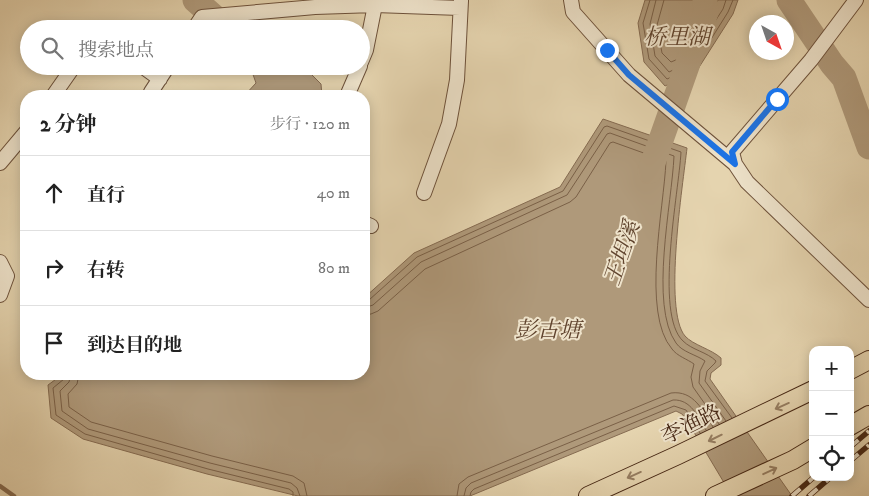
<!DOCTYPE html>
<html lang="zh">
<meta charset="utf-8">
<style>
body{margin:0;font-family:"IM FELL DW Pica","Noto Serif SC",serif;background:#f6f6f6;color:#222}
.controls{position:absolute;right:15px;bottom:15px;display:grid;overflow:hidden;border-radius:10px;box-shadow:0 2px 12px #0003}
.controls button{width:45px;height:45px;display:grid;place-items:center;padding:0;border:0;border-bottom:1px solid #e0e0e0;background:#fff;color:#222;font:25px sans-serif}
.compass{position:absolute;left:749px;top:15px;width:45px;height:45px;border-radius:50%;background:#fff;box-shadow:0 2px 12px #0003;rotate:140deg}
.stop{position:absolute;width:15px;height:15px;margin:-11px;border:4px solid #1a73e8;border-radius:50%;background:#fff}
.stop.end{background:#1a73e8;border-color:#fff;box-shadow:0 1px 5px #0008}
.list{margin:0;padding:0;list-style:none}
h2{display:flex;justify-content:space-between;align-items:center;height:65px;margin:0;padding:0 20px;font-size:21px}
h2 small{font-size:16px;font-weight:400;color:#767676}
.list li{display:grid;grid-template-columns:32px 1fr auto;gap:15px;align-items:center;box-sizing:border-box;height:75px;padding:0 20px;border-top:1px solid #e0e0e0}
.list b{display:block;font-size:19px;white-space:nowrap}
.list em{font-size:16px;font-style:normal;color:#767676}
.icon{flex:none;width:28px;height:28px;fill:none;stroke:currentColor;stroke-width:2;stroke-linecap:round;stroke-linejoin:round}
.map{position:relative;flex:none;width:869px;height:496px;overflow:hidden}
.search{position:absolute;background:#fff;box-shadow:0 2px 12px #0003;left:20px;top:20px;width:350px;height:55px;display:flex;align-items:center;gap:12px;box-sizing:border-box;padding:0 18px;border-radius:28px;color:#767676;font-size:19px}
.panel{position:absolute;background:#fff;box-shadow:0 2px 12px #0003;left:20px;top:90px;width:350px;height:290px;border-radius:20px}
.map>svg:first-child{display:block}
.water{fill:#af997a;stroke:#856b51}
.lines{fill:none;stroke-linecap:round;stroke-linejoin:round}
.shore{stroke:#7a6047;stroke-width:1}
.stream{stroke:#856b51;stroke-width:4.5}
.river{stroke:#af997a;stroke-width:25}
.minor-casing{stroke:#6e523b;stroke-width:16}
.major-casing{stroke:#462714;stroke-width:20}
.minor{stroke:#eee3cb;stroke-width:14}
.major{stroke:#e5d4af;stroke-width:18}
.rail-casing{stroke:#462714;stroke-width:5.5}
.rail{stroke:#eee3cb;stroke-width:4;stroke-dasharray:11;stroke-linecap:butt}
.oneway{stroke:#967e62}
.route{stroke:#1a73e8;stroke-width:6}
.labels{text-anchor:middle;stroke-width:4;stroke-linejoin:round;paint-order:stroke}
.street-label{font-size:21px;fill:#462714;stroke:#eee3cb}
.water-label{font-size:22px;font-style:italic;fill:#60442e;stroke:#eee3cb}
</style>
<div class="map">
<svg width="869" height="496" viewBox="0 0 869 496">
<rect width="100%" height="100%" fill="#e5d4af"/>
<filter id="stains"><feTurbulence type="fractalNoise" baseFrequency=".004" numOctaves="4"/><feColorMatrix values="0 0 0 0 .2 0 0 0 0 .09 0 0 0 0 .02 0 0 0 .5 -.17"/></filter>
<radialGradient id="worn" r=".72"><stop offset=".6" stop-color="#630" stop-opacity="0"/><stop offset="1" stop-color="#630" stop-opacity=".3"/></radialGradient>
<path class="water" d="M645,0H738L733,14L696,72L665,86L644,62L638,23Z
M250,66H303L321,84L322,96H244L256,83Z
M603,119L687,148C683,184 663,310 685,336C693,345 711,349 721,358V365L711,373L710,379L792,496H732L686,419L682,414L676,411L470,496H298L207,474L83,439L51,418L48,385L63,374H364V298L414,253L560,187Z"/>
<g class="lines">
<path class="shore" d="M650,0L643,23L649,59L667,79L693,68L728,12L733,0
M656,0L650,24L655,56L669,72L688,63L723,9L726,0
M664,0L657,25L662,53L671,62L683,57L718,0
M364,301L369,300L417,257L563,191L604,127L607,126L681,152C679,191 654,314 683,341C692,350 707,352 716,361L715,363L707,371L705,381L732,418
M364,308L373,305L421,262L567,195L607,134L610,133L674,156C672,203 649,305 676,343C682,352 697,355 705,361L700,371L699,383L726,421
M364,315L371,314L378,311L425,269L570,202L576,197L610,143L613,142L666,161C664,208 641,313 672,349C677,356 687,359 694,364L691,377L693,387L719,424
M65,374L64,379L53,388L56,415L85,434L208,469L289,489L293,492V496
M71,374L69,382L60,391L62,411L88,429L210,463L291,483L297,488L300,496
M79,374L77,384L68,394L69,407L91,422L212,456L293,476L304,483L307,496
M457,496L459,484L468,477L671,393C694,390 703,411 713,427
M464,496L466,488L471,483L673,400C691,399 698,417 706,430
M470,496L471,492L474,489L674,406L686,410L700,433"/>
<path class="stream" d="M0,486L14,496"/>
<path class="river" d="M195,0L228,29
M789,0L832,64L844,78L869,147
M650,171L706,12L705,0"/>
<g class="minor-casing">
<path id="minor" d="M571,0L573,12L629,75L735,164
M856,0L811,60L732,152L735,164L747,182L869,300
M194,29L202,17L315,7L375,5L460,8
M361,62L366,50L376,0
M142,66L160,79
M151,92L168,66
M53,96L74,66
M347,96L360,66
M0,163L26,132
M424,193L449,124L457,80L461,1
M364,223L371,226
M0,262L7,276L0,295"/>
</g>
<g class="major-casing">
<path id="major" d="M850,370L869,360
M850,426L869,415
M588,496L678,455L813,390
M715,496L793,460L813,448"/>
</g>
<use href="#minor" class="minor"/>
<use href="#major" class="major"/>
<g class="rail-casing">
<path id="rail" d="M850,447L869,431
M850,461L869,445
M792,496L814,477
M809,496L831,477"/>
</g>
<use href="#rail" class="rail"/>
</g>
<defs><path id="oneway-shaft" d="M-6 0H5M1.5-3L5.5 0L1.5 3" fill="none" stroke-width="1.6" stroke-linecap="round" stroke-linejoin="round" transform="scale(1.25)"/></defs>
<g class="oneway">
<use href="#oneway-shaft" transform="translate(782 406) rotate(156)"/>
<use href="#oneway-shaft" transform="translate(715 438) rotate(154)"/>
<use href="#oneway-shaft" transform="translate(770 471) rotate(-25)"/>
<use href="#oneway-shaft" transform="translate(634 475) rotate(156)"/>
</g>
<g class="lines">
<path class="route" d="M607,50L629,75L735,164L732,152L777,99"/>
</g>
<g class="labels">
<g class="street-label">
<text transform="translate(691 424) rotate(-26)" y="7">李渔路</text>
</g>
<g class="water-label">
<text x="677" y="44">桥里湖</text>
<text transform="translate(621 253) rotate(-71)" y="8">王坦溪</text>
<text x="548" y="337">彭古塘</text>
</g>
</g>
<rect width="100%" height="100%" filter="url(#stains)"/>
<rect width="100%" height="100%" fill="url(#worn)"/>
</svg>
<div class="controls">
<button>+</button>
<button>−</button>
<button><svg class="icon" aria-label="locate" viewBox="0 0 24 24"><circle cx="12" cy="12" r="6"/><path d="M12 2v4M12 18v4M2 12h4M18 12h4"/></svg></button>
</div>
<svg class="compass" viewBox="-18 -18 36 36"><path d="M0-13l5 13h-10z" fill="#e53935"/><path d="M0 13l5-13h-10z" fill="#767676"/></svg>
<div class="stop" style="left:777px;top:99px"></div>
<div class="stop end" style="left:607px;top:50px"></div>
<div class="search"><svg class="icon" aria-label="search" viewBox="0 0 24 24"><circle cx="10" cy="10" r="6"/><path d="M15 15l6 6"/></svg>搜索地点</div>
<section class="panel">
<h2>2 分钟<small>步行 · 120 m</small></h2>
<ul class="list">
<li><svg class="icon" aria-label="ahead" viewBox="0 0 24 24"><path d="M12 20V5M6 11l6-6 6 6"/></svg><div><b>直行</b></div><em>40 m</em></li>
<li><svg class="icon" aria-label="right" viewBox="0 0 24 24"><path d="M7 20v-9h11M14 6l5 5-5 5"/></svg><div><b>右转</b></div><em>80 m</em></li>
<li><svg class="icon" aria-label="arrive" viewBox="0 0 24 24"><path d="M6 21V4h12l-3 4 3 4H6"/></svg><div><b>到达目的地</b></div></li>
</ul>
</section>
</div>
